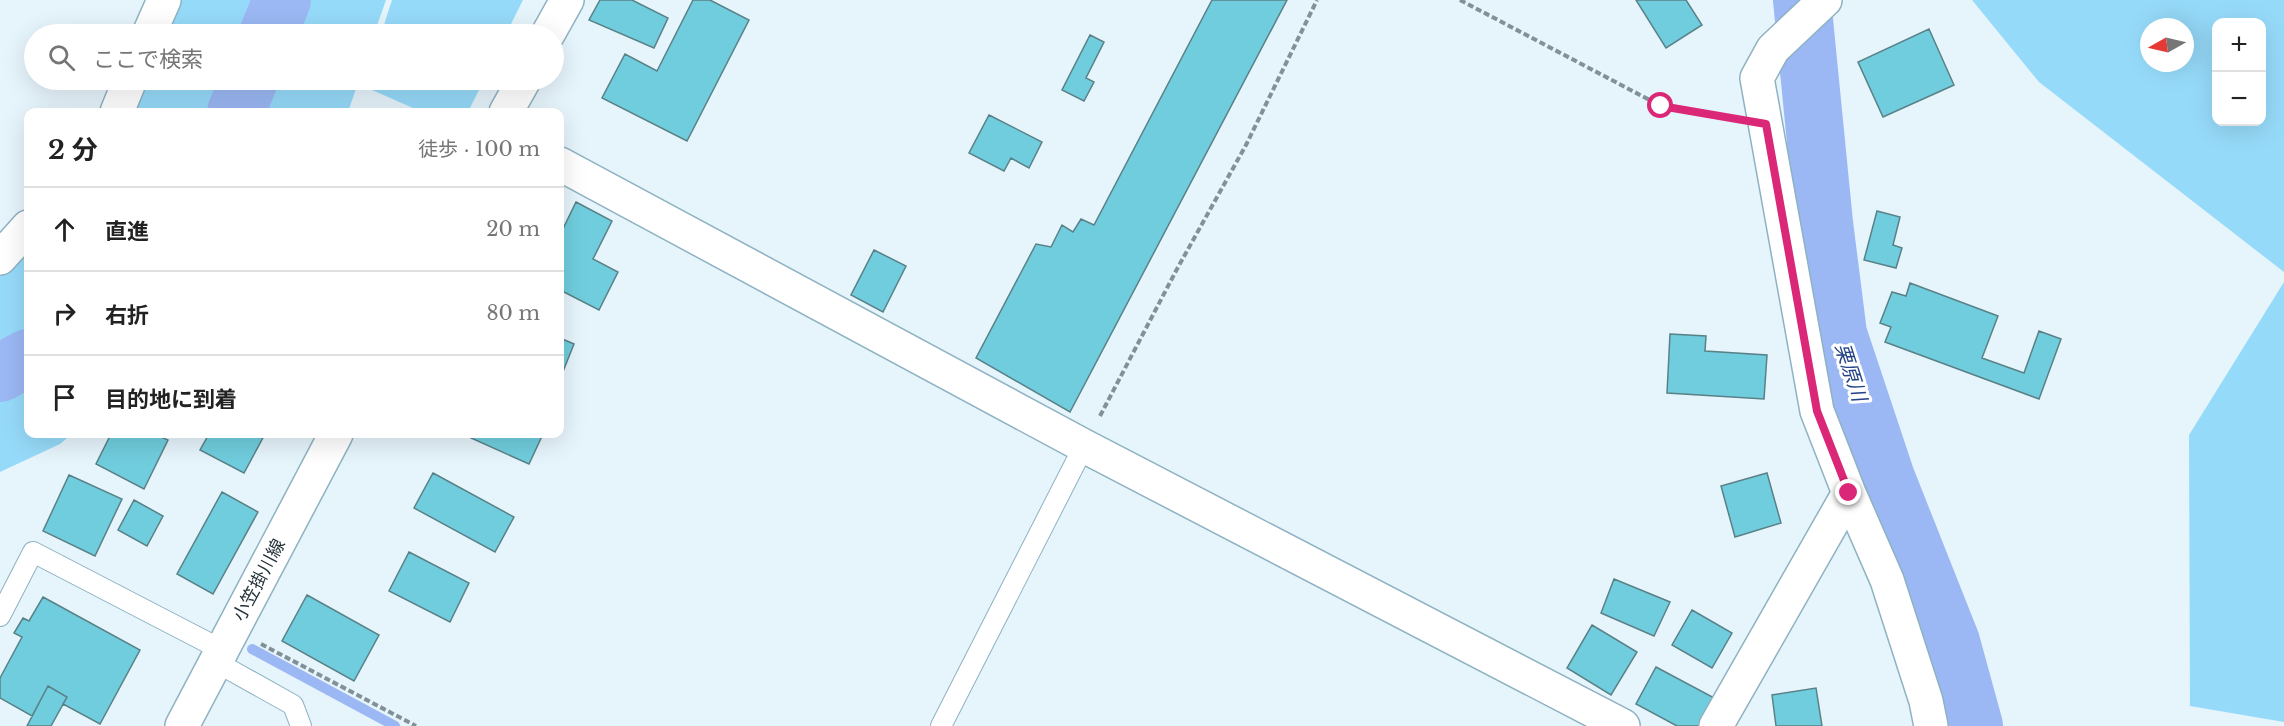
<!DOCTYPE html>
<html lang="ja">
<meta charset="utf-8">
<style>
body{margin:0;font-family:"Libre Baskerville","Noto Sans JP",serif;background:#f6f6f6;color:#222}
.controls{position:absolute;right:18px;top:18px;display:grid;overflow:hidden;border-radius:12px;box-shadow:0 6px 24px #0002}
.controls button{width:54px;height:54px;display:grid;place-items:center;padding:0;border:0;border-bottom:2px solid #e0e0e0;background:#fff;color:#222;font:30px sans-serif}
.compass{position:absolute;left:2140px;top:18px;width:54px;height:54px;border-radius:50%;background:#fff;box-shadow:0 6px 24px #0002;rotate:262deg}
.stop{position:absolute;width:18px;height:18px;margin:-14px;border:4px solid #db2777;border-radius:50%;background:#fff}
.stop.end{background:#db2777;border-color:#fff;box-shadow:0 2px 6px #0008}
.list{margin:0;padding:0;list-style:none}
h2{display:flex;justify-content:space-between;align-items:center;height:78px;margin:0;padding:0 24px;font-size:26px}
h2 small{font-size:20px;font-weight:400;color:#767676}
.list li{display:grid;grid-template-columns:39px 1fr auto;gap:18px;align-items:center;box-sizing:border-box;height:84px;padding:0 24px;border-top:2px solid #e0e0e0}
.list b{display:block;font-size:22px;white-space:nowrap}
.list em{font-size:20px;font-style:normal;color:#767676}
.icon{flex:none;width:33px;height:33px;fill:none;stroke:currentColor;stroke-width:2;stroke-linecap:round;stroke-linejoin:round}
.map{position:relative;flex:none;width:2284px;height:726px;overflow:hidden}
.search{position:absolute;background:#fff;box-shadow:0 6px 24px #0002;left:24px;top:24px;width:540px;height:66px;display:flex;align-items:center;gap:15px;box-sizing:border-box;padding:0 21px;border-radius:33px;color:#767676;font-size:22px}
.panel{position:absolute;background:#fff;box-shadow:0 6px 24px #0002;left:24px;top:108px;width:540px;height:330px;border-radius:12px}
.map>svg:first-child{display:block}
.green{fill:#96daf9;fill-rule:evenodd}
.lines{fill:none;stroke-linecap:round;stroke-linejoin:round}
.stream{stroke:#9bb8f4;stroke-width:10}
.river{stroke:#9bb8f4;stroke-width:58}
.building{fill:#70cddd;stroke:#598188;stroke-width:1.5}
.lane-casing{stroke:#8eb2c2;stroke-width:22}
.street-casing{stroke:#8eb2c2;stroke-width:36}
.secondary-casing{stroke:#8eb2c2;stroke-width:36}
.path{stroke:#829197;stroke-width:4;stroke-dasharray:6 3;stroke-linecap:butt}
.lane{stroke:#fff;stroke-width:20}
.street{stroke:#fff;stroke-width:33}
.secondary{stroke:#fff;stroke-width:33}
.route{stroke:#db2777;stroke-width:8}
.labels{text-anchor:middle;stroke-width:6;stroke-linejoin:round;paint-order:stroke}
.street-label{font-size:18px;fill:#233238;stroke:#fff}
.water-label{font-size:20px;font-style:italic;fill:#244388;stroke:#fff}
</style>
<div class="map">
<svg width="2284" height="726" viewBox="0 0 2284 726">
<rect width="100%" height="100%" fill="#e6f4fb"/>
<path class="green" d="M179,0H386L374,34H163Z
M392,0H523L506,34H381Z
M1972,0H2284V272L2039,82ZM2262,22V122H2216V22ZM2149,27H2185V63H2149Z
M142,80H359L348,112H127Z
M365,80H484L468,112H422L363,86Z
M28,246V434H72L60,444L0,472V276L6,273Z
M2284,282V722L2190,706L2189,435Z"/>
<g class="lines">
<path class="stream" d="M252,649L395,726"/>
<path class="river" d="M1802,0L1824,223L1838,334L1886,478L1951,642L1974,726
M268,34L282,0
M236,112L249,80
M0,373L28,358"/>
</g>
<path class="building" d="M600,0H632L668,18L654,48L589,20Z
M693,0H710L749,20L687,141L602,98L625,54L657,71Z
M1212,0H1287L1070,412L976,358L1036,244L1051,247L1062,225L1073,232L1081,219L1094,225Z
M1636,0H1686L1702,25L1666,48Z
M1929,29L1954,85L1883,117L1858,62Z
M1090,35L1104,42L1086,78L1094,82L1084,101L1062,90Z
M989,115L1042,142L1029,168L1011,158L1004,171L969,153Z
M576,202L612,221L593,259L618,272L599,310L560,290V235Z
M1877,211L1900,217L1893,245L1902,248L1896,268L1864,260Z
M874,250L906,266L883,312L851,295Z
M1910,283L1998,316L1982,358L2024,373L2039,331L2061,339L2039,399L1885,342L1891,327L1880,323L1892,292L1906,296Z
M1670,334L1706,336L1705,351L1767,355L1764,399L1667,393Z
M560,338L574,344L560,379Z
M111,434H155L168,440L144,489L96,464Z
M209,434H265L244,473L200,450Z
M474,434H543L529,464L471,438Z
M433,473L514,517L495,552L414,508Z
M1767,473L1781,523L1735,537L1721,486Z
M69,475L122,499L95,556L43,531Z
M222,492L258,512L213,594L177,574Z
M134,500L163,516L147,546L118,530Z
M409,552L469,583L450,622L389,591Z
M1614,579L1670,602L1654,636L1601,613Z
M307,595L379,635L354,681L282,641Z
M43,597L140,650L100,724L63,704L67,697L48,686L32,716L0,698V678L22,637L14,633L23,618L29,621Z
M1692,610L1732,633L1712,668L1672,645Z
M1592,625L1637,652L1611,695L1567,668Z
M1656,667L1718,700L1703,726H1677L1636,704Z
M48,686L67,697L51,726H27Z
M1816,688L1822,726H1776L1772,695Z"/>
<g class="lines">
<g class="lane-casing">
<path id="lane" d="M0,616L33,552L222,650
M216,662L293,705L301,726
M941,726L1084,446"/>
</g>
<g class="street-casing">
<path id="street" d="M1825,0L1773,49L1757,78L1817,411L1849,493L1887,580L1926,701L1931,726
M149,34L164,0
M117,112L130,80
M560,164L1084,446L1623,726
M0,258L28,227
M1716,726L1849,493"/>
</g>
<g class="secondary-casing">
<path id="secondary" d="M548,34L567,0
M506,112L524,80
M182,726L336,434"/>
</g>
<path class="path" d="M1460,0L1661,106L1732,118
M1100,416L1177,269L1246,145L1317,0
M261,644L416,726"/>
<use href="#lane" class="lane"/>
<use href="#street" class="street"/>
<use href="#secondary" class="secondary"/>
</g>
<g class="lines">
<path class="route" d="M1661,106L1766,124L1817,411L1849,493"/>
</g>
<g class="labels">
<g class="street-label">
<text transform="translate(259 580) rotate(-62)" y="6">小笠掛川線</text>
</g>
<g class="water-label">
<text transform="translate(1851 372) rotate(72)" y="7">栗原川</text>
</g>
</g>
</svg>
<div class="controls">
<button>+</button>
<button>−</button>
</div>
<svg class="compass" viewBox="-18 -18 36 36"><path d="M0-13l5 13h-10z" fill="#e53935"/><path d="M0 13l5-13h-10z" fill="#767676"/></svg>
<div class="stop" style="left:1661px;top:106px"></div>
<div class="stop end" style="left:1849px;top:493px"></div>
<div class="search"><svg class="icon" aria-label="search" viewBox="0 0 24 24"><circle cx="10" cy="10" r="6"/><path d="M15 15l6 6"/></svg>ここで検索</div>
<section class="panel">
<h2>2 分<small>徒歩 · 100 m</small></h2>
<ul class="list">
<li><svg class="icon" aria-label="ahead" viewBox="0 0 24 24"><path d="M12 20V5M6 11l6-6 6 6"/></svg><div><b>直進</b></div><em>20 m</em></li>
<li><svg class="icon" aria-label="right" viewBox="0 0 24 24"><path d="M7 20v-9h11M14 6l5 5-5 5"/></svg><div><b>右折</b></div><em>80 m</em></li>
<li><svg class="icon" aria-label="arrive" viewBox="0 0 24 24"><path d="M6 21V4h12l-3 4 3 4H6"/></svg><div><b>目的地に到着</b></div></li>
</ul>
</section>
</div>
